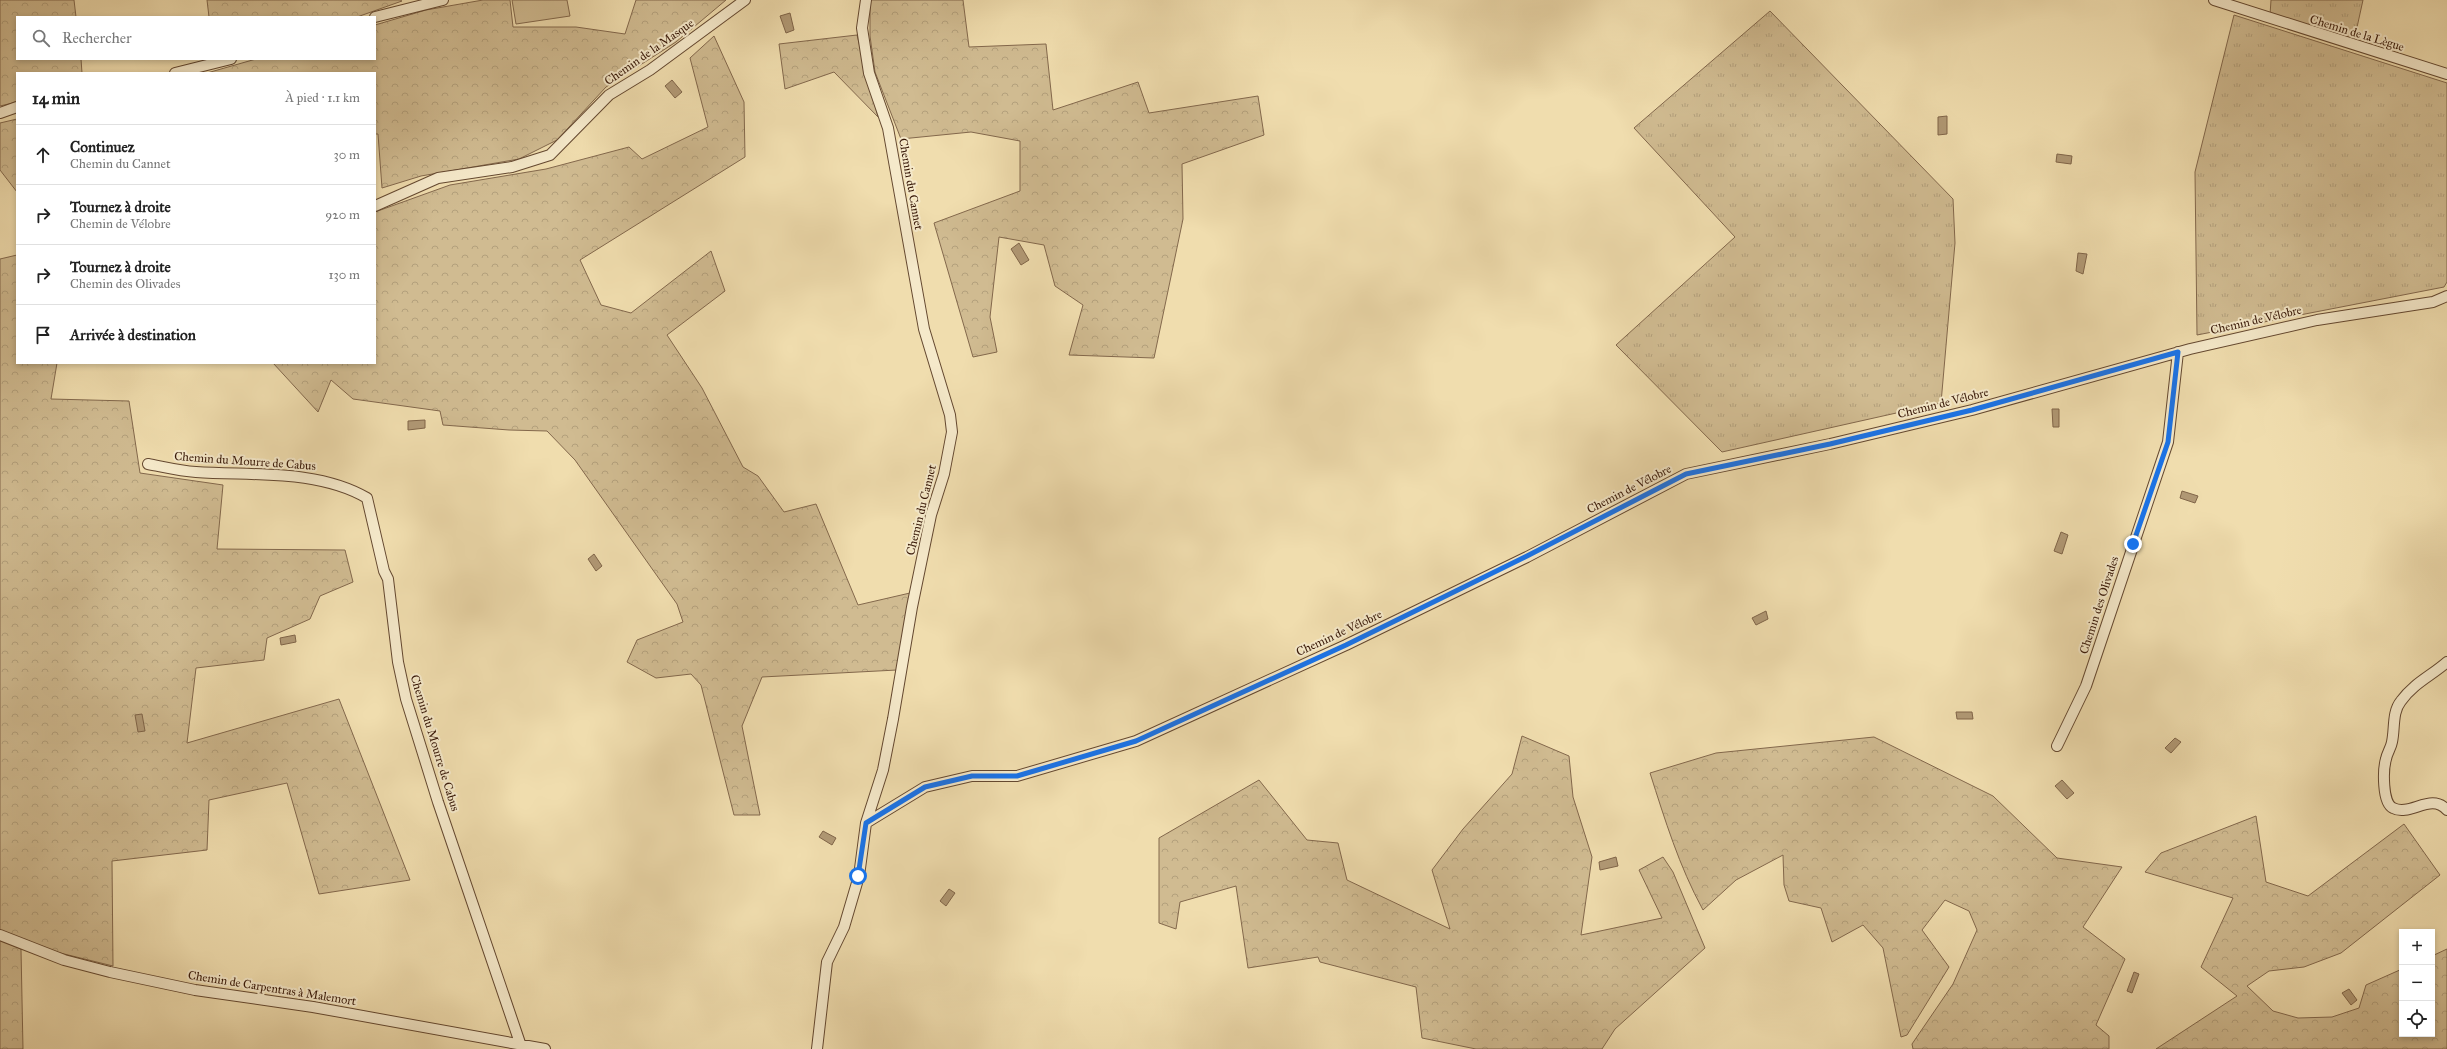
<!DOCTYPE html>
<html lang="fr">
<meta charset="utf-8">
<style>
body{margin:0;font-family:"IM FELL Great Primer",serif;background:#f2f2f2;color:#222}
.controls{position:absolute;right:12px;bottom:12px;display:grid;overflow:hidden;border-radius:0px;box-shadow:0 2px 6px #0003}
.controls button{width:36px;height:36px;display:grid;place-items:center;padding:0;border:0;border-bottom:1px solid #e0e0e0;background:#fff;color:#222;font:20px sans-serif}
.stop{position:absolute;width:12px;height:12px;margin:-9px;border:3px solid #1a73e8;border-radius:50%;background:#fff}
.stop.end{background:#1a73e8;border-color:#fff;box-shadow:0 1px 4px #0008}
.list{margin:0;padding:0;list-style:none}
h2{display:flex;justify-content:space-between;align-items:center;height:52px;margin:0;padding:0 16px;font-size:17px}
h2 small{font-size:13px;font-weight:400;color:#767676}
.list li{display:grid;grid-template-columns:26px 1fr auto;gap:12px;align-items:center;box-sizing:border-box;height:60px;padding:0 16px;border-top:1px solid #e0e0e0}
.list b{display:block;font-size:15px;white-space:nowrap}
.list p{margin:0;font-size:13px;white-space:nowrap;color:#767676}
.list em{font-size:13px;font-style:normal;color:#767676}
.icon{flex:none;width:22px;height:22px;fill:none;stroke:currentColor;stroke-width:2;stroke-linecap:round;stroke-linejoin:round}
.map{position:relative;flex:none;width:2447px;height:1049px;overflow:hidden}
.search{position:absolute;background:#fff;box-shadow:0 2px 6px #0003;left:16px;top:16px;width:360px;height:44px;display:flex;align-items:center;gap:10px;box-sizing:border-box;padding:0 14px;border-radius:0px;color:#767676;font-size:15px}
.panel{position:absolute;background:#fff;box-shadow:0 2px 6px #0003;left:16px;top:72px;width:360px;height:292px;border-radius:0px}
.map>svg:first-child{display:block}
.grass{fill:url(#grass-tufts);stroke:#83684c}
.forest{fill:url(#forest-crowns);stroke:#83684c}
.green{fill:#d0bb91;stroke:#83684c}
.water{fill:#b19975;stroke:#806549}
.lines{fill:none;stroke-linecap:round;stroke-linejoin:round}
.minor-casing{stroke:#644830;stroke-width:12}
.minor{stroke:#f5e9ca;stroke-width:10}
.route{stroke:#1a73e8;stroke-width:5}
.labels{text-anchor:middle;stroke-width:4;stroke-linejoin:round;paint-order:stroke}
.street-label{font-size:12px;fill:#361606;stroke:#f5e9ca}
</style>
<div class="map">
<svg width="2447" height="1049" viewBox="0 0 2447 1049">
<defs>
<pattern id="grass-tufts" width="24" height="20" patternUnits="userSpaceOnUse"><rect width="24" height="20" fill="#d0bb91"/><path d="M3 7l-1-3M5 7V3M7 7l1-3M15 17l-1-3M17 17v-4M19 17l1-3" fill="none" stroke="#b3a07c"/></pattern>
<pattern id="forest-crowns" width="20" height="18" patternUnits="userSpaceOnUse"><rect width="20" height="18" fill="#d0bb91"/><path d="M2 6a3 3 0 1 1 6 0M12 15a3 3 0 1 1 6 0" fill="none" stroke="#b3a07c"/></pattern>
</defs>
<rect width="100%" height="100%" fill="#f0ddae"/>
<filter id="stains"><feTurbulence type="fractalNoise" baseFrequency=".005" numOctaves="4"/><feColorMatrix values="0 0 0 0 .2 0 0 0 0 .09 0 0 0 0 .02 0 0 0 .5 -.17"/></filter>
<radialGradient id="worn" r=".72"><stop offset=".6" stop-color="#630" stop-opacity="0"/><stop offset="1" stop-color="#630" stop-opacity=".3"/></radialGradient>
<path class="grass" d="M2271,0H2363L2354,41L2270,15Z
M1770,11L1953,199L1955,243L1941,403L1722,452L1616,345L1735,237L1634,128Z
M2234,15L2447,83V282L2444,287L2197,335L2195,172Z"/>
<path class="forest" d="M0,0H74L76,17H17V59H81L82,73H17V102L0,106Z
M207,0H400L402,1L357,17H209Z
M483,0H510L513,27H576L625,34L636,0H726L676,42L606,87L557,140L519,159L421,176L382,188L378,134H375V73H207L256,59H375V25L426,10Z
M870,0H963L969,47L1046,44L1053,110L1138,82L1149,113L1258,96L1264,135L1182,164L1183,219L1154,358L1069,355L1083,305L1055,286L1044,245L999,237L990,317L997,352L973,357L934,223L1020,191V141L971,132L901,139L875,72L870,36Z
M857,35L878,117L834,72L785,89L779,44Z
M714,36L744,102L745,157L580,260L601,305L631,313L711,251L725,291L667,335L702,388L743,467L758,476L784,512L816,504L858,605L910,593L897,670L762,677L742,726L760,815H734L701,685L691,674L656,678L627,662L637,640L683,622L677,604L575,460L547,431L509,430L443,425L440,411L353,399L331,380L318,412L273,363H375V212L450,185L546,169L629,147L642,159L708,127L690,58Z
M17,119V192L0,170V123Z
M17,255V363H57L51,399L129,401L140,473L223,485L217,549L345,550L353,582L320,596L310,619L267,638L264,660L196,668L187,743L339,699L410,880L319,894L287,783L209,800L207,850L112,861L113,966L52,951L0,930V259Z
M1522,736L1569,756L1573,797L1592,857L1581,935L1662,918L1639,870L1663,857L1673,872L1705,948L1615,1029L1602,1049H1476L1422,1038L1416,987L1320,962L1318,957L1248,968L1236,886L1180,902L1176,929L1159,923V838L1259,780L1307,840L1338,843L1347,880L1450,929L1432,870L1463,829L1512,774Z
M1874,737L1993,796L2057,858L2122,867L2083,927L2125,959L2096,1025L2109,1036V1049H1913L1912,1044L1953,984L1977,930L1969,911L1945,900L1922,930L1949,967L1907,1035L1901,1037L1883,948L1863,925L1832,942L1821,908L1789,901L1784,885L1783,855L1736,880L1703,910C1679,866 1665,820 1650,773L1716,753Z
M2256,816L2266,882L2308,896L2404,824L2440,875L2341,953L2304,967L2269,971L2247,986L2273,1011L2298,1018L2332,1017L2359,1008L2366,985L2402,969V1034H2432V956L2447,949V1049H2156L2237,996L2201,967L2233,898L2145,872L2161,853Z
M0,940L21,949L23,1049H0Z"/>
<path class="green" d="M512,0H567L570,16L516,24Z"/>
<path class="water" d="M790,13L794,30L786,33L780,16Z
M672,80L682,92L675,98L665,86Z
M1947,116V134L1938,135V117Z
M2057,154L2072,156L2071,164L2056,162Z
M1019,243L1029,260L1021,265L1011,249Z
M2078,253L2087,254L2083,274L2076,271Z
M2052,409H2059V427H2053Z
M425,420V428L408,430V421Z
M2182,491L2198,496L2195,503L2180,498Z
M2061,532L2068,535L2062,554L2054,551Z
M594,554L602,566L596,571L588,559Z
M1766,611L1768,619L1756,625L1752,618Z
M295,635L296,642L281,645L280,638Z
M1956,712H1972L1973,719H1957Z
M142,714L145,731L138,732L135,715Z
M2175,738L2181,742L2171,753L2165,748Z
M2062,780L2074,793L2067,799L2055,786Z
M823,831L836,838L832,845L819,837Z
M1616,857L1618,866L1600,870L1599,862Z
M949,889L955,893L946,906L940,901Z
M2134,972L2139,974L2132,993L2127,991Z
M2349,989L2357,1000L2351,1005L2342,993Z"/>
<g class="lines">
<g class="minor-casing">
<path id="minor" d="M2214,0L2447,74
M375,17L443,0
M175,73L231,59
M0,113L17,107
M375,206L438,178L512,167L550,155L609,95L650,70L745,0
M148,464C164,467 180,471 196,472C253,476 317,469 367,498L384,571L388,579L398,662L406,699L438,802L520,1043
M2447,662C2431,676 2414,683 2401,701C2392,712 2395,728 2392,742C2391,748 2387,753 2386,759C2383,769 2382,803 2393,808C2410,817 2431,792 2447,810
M2057,746L2086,686L2168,442L2178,352
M866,823L925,787L972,776H1017L1136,741L1346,645L1527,557L1686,474L1830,444L1972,410L2190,349L2317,320L2433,302L2447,296
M0,935L64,960L110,972L195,990L313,1007L545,1049
M817,1049L827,962L844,927L859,876L866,823L883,770L893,719L912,607L931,515L944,474L952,432L950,415L924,329L888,128L869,73L862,28L866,0"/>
</g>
<use href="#minor" class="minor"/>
</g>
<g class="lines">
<path class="route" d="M858,876L866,823L925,787L972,776H1017L1136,741L1346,645L1527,556L1686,474L1830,444L1972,410L2178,352L2168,442L2133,544"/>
</g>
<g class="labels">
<g class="street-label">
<text transform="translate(2357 33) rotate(17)" y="4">Chemin de la Lègue</text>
<text transform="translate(649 52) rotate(-35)" y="4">Chemin de la Masque</text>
<text transform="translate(911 184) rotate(80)" y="4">Chemin du Cannet</text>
<text transform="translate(2256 320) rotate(-13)" y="4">Chemin de Vélobre</text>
<text transform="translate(1943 403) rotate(-14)" y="4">Chemin de Vélobre</text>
<text transform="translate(245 461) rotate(4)" y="4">Chemin du Mourre de Cabus</text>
<text transform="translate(1629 489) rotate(-27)" y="4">Chemin de Vélobre</text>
<text transform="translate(921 510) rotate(-76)" y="4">Chemin du Cannet</text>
<text transform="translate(2099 605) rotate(-72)" y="4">Chemin des Olivades</text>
<text transform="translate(1339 633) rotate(-25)" y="4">Chemin de Vélobre</text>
<text transform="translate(435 743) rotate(73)" y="4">Chemin du Mourre de Cabus</text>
<text transform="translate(272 988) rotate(9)" y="4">Chemin de Carpentras à Malemort</text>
</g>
</g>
<rect width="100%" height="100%" filter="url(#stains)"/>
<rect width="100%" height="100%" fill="url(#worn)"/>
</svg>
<div class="controls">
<button>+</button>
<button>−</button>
<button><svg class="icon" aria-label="locate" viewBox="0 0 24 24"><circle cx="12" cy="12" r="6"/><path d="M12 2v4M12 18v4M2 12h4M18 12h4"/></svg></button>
</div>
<div class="stop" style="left:858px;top:876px"></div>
<div class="stop end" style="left:2133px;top:544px"></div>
<div class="search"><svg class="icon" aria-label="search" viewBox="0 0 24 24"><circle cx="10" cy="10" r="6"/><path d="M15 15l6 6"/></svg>Rechercher</div>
<section class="panel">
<h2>14 min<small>À pied · 1.1 km</small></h2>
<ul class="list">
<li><svg class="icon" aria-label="ahead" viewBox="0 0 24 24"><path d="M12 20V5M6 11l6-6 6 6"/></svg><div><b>Continuez</b><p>Chemin du Cannet</p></div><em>30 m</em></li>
<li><svg class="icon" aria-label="right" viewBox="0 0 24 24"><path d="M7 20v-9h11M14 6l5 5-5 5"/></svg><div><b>Tournez à droite</b><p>Chemin de Vélobre</p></div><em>920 m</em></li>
<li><svg class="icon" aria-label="right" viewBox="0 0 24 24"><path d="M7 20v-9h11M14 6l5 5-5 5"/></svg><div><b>Tournez à droite</b><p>Chemin des Olivades</p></div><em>130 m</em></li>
<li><svg class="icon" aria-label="arrive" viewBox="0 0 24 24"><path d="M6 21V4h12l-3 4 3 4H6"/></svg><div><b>Arrivée à destination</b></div></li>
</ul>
</section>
</div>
